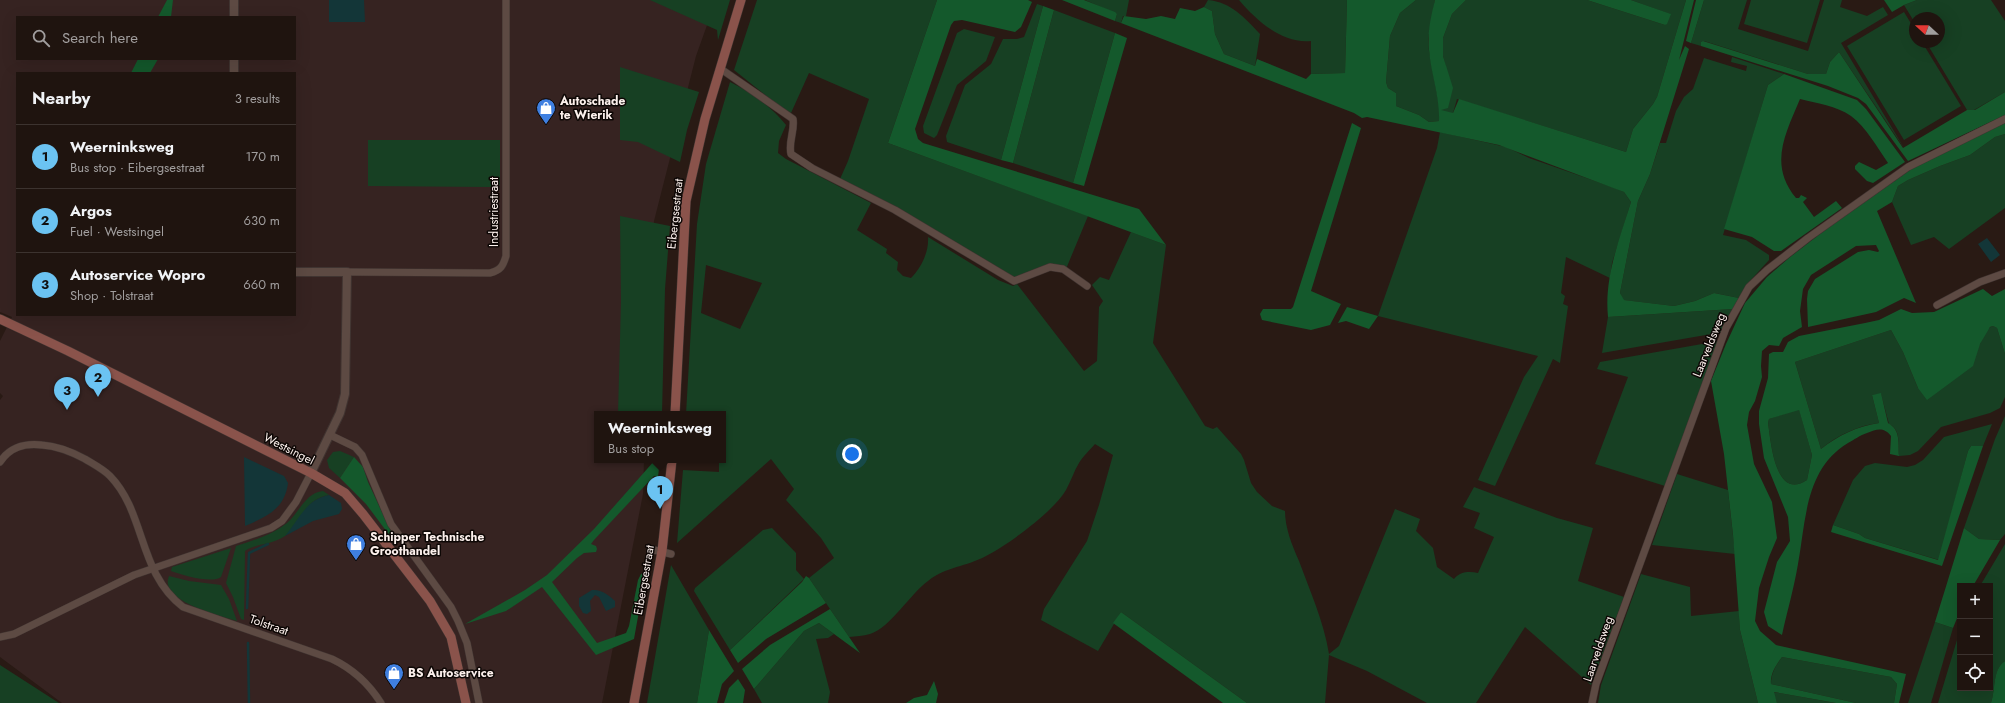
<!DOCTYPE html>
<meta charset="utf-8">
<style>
body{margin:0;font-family:Jost,sans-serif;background:#271d18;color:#f1f3f6}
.controls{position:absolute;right:12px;bottom:12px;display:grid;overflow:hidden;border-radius:0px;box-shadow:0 4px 16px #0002}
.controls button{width:36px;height:36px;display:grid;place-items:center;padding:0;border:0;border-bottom:1px solid #3c332f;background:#1f140f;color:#f1f3f6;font:20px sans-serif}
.compass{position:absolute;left:1909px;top:12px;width:36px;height:36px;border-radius:50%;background:#1f140f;box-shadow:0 4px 16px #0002;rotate:291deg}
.you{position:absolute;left:852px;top:454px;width:14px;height:14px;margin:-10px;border:3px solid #fff;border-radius:50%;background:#1a73e8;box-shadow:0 0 0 6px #1a73e833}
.badge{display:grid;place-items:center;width:26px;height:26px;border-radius:50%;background:#6bc3f2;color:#111;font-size:13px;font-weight:700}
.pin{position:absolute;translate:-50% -33px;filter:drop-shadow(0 1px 2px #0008)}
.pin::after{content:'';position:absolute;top:21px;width:14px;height:12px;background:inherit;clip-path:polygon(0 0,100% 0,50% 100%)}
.popup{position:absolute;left:594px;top:411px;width:132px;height:52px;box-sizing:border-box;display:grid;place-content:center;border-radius:0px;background:#1f140f;filter:drop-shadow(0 1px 3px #0005);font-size:13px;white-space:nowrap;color:#a19e9e}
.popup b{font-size:15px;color:#f1f3f6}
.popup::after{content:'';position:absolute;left:50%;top:100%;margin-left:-8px;border:8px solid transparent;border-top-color:#1f140f}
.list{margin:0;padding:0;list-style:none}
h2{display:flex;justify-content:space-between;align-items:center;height:52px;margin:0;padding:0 16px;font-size:17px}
h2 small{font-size:13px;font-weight:400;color:#a19e9e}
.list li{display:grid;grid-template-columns:26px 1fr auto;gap:12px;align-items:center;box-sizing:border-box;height:64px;padding:0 16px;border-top:1px solid #3c332f}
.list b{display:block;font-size:15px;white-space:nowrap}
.list p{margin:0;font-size:13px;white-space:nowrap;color:#a19e9e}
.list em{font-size:13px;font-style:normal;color:#a19e9e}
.icon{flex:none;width:22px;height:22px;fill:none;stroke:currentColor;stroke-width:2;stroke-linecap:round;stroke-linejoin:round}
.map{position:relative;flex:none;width:2005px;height:703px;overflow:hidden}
.search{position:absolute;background:#1f140f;box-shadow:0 4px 16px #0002;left:16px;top:16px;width:280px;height:44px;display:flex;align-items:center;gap:10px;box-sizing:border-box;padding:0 14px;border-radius:0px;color:#a19e9e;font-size:15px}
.panel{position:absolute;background:#1f140f;box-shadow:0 4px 16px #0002;left:16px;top:72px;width:280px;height:244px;border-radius:0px}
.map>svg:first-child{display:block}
.industrial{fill:#362321;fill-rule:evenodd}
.green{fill:#174023;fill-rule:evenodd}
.forest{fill:#14592c;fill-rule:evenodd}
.water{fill:#133638}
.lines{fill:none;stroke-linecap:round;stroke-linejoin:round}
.stream{stroke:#133638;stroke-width:2.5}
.minor-casing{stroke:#403431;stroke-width:8}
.tertiary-casing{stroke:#403431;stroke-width:10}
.secondary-casing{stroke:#403431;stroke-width:10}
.minor{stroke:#5d4a43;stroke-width:7}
.tertiary{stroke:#5d4a43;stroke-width:8}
.secondary{stroke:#8a534b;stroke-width:9}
.labels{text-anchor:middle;stroke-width:3;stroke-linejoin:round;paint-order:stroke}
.poi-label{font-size:12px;font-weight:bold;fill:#fcf0ec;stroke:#0d0705;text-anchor:start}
.street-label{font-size:12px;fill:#fcf0ec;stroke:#0d0705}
</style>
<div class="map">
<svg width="2005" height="703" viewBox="0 0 2005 703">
<rect width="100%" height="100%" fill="#291a14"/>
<path class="industrial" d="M0,0H716L696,56L654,221L646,414H597V460H644L643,494L602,703H62L0,657V400L3,396L0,393V341L12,317L0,312ZM17,17H295V59H17ZM17,73H295V315H17Z"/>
<path class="green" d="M650,0H730L718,40L717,30Z
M757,0H937L888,143L1088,216L1066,269L1050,264L1015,278L840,179L848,161L869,99L809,73L791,113L779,106L734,70Z
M1085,0H1129L1126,16H1123L1121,23L1115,21L1117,14Z
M1208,0C1231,2 1245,18 1260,34L1255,66L1224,54L1215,34L1212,11L1204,7Z
M1239,0H1347L1345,73L1311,74V41C1282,44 1256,20 1239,0Z
M1416,0H1435L1428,39L1429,51L1440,110L1446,67L1443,56V38L1452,14L1466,0H1587L1665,25L1670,14L1631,0H1686L1657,97L1653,104L1633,129L1626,152L1457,99L1453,113L1439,121L1429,122L1419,115L1396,106V93L1388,88L1386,82L1390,36L1400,13Z
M1704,0H1747L1738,29L1808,51L1824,0H1842L1840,7L1867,16L1883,7L1888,15L1841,43L1904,148L1839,52L1830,62L1826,74H1808L1704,41L1701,42V46L1691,43Z
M1751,0H1820L1807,43L1744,24Z
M1917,0H1991L2005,21V92L1974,110H1967L1926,42H1939V18H1915V23L1904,5Z
M1037,4L1043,6L1001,160L947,142L946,136L965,85L991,64L1003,39H1017L1024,37Z
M1054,10L1115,33L1073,183L1013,163Z
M1904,12L1915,30V42H1922L1961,106L1904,140L1847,46Z
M964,29L995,37L986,61L957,85L937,135L934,138L924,133L923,126L957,33Z
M1732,57L1784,74L1768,85L1723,235L1746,240L1769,255V260L1749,282L1739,298L1714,293L1695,301L1674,306L1623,300L1620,293L1638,201L1650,174L1660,143H1666L1676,111L1684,97L1693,89L1704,58L1746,71L1747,66L1731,62Z
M620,67L699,92L687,130L680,162L638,142L620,140Z
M730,82C751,92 772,107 786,125L779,141L778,153L786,159L871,203L857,230L887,249L886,253L898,262L897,270L903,276L911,278C922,267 929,251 928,237L998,280L1013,286L1017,284L1084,371L1097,361L1099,307L1103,301L1092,285L1100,277L1109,280L1131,232L1166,245L1153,343L1205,426L1213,429L1217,427L1241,454L1244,460L1251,483L1257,492L1272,506L1285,511C1285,528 1292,545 1299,561C1310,591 1324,622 1329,654L1339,646L1395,509L1420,519L1416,531L1433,548L1437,567L1454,579C1460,571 1470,571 1478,573L1494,537L1474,528L1480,513L1463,507L1474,487L1557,518L1593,528L1578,581L1624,597L1591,685L1525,627L1476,703H1427L1367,671L1329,655L1325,703H1247L1121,612L1098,651L1041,620L1044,609L1087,541L1099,505L1113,455L1095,444C1090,450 1083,456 1079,463C1074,471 1071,481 1066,490C1053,512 1009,544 986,556C966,567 947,566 928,581C911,593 890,628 870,634C863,636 856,636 849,637L809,578L834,558L821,538L786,500L794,489L771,459L677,543L683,470L719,472V460H723V414H686L697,224L706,164ZM706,265L762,283L740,329L701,313Z
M1440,132L1506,147L1529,158L1615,188L1624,192L1631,202L1612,263L1610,278L1566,257L1561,293L1565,296L1563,304L1568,306L1560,363L1553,359L1495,486L1478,480L1524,377L1538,356L1378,316L1437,148Z
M2005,134V208L1949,249L1934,237L1911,245L1892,202L1898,186L1908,180L1940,166L1970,155L1995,137Z
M368,140H500V185L489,187L368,186Z
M620,216L670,226L665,289L662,414H618L621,301Z
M1733,309L1723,332L1602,353L1608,317Z
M1993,326L1997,328L2005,354V397L2000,408L1990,413L1941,427L1918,451L1910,455L1899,456C1898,443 1901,430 1889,424L1881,394L1872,395L1879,423C1859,425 1836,436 1821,449L1795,362L1891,330L1903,352L1918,388L1980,344C1983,338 1986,328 1993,326Z
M1719,341L1665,486L1595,464L1628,377L1597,369L1600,362Z
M1799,409L1812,455L1807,480C1775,501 1771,442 1768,423L1769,419Z
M2005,416V534L2000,540L1979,539L1964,528L1995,439Z
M1992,424L1983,446H1971L1968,451L1939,560L1865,538L1859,534L1833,525L1853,480L1865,466L1875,463L1907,467L1915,465L1923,460L1944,437Z
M340,451L354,457L340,478L329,468L327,460L333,452Z
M1677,474L1728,490L1735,554L1652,545Z
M323,491L329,495C302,500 304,522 285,536C272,545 257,543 245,551L244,620L241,619L233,597L226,583L236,546C254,540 272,535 287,523C299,513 306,492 323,491Z
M772,528L796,553V570L804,579L730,650L694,591L695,588L763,530Z
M2005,544V661C1992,671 1996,688 1991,703H1938L1960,630V688H1990V586H1980Z
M231,548L221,577C212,584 182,575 171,571L172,567Z
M671,565L709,630L697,703H647Z
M1641,574L1690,587L1691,616L1739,611L1740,630L1758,703H1598L1601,685Z
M169,576L189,581L221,585L229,599L237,621C221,616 158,601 169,576Z
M1935,622L1953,628L1931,703H1908Z
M819,623L834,634L828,638L816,639L830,692L828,703H762L754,689L804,631Z
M1782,657L1891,677L1897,684L1894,703H1856L1771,684C1771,673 1776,665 1782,657Z
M0,665L59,703H0Z
M1773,692L1836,703H1777Z"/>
<path class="forest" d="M167,0H173L171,17H158Z
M937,0H1028L1032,2L1021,27L1015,32L962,20L954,21L951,25L915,129L918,139L923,143L1139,209L1166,245L888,143Z
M1062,0H1084L1115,12L1117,14L1115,21Z
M1347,0H1416L1400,13L1390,36L1386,82L1388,88L1396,93V106L1419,115L1429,122L1439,121C1440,97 1431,74 1429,50C1427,34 1431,16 1435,0H1466L1452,14L1443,38V56L1453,88L1448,108L1441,110L1453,113L1459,99L1626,152L1633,129L1653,104L1657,97L1686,0H1694L1679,60L1685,46L1689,49L1650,174L1638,201L1620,293L1624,300L1674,306L1695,301L1714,293L1739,298L1733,309L1608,317C1604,278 1619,240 1631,202L1624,192L1499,145L1367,117L1362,118L1354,113L1121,23L1124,16L1146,19L1161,16L1175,19L1180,8L1195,11L1204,7L1212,11L1215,34L1224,54L1255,66L1257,59L1306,79L1311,74L1345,73Z
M1587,0H1631L1671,14L1667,24L1665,25Z
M1696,0H1704L1691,43L1686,41Z
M1884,0H1917L1904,5L1892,12Z
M1043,6L1054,10L1013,163L1001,160Z
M1115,33L1127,38L1084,186L1073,183Z
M1703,41L1808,74H1826L1830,62L1839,52L1903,148L1967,110H1975L2005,92V115L1908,161L1866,104L1858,98L1828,86L1701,46V42Z
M138,59H158L150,73H131Z
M1784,74L1857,100L1866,109L1905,162L1873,183L1867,181L1855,169V166L1859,162L1876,170L1888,163C1877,147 1866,127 1851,116C1837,106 1816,103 1800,99C1786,133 1768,164 1796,198H1799L1801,195L1807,198L1803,202L1814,217L1836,201L1842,208L1781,251H1774L1752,237L1724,229L1768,85Z
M1352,123L1361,128L1311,291L1341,304L1330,325L1311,330L1262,320L1260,314L1263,309H1291L1293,307Z
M2005,123V134L1995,137L1970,155L1940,166L1908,180L1898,186L1892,202L1877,211L1916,303L1904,298L1876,312L1808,327L1807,299L1808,291L1815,279L1858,252L1869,250L1878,252L1879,251L1876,245L1856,246L1811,275L1803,289L1800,311L1802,327L1783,338L1779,346L1769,345L1762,351L1761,366L1762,377L1755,401L1749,412L1747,425L1754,464L1772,502L1777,538L1769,557L1759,588L1755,621L1760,631L1776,645L1906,674L1899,703H1894L1897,684L1891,677L1782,657C1776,665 1770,674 1771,684L1856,703H1836L1774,692L1777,703H1758L1740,630L1733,535L1724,454L1711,381L1726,344L1745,303L1767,277L1790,257L1833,224L1917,165Z
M1983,289L1992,296L2005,289V354L1997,328L1993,326L1990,327L1980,344L1973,366L1927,400L1918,388L1903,352L1891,330L1795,362L1821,449C1837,436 1858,426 1879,423L1872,395L1881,393L1888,423C1901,430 1898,443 1899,456L1890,454L1891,436C1883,426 1876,430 1867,433C1860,435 1854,440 1848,443C1805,469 1806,520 1798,564C1794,588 1787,612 1782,635L1768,626L1764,612L1777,562L1790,541L1788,517L1764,458L1759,424V411L1768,378L1769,354L1773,352H1783L1788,342L1799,336L1865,323L1879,320L1901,309L1912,313L1934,312ZM1799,410L1812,455L1807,480C1775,501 1771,442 1768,423L1769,419Z
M1347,307L1378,316L1369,329L1346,321L1338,323Z
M1971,446H1983L1942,566L1831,532L1833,525L1859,534L1865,538L1938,560L1968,451Z
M354,457L363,467L368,482L395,540L390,536L366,504L340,478Z
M655,460H660L658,477L654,476L594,540L591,544L596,546L597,549L596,552L584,553L577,558L552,582L597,643L626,633L629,626L638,580L641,574L646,572L634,639L596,655L542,587L506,611L465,624L525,590L547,575L594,529Z
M1964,528L1979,539L2000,540L1973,586H1960V611L1953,628L1935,622Z
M806,576L809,578L826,603L766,639L738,663L730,650L802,582Z
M830,609L860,653L819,623L804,631L754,689L742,669L770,645Z
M1121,612L1247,703H1223L1113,623Z
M709,630L734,671L722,684L717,703H697Z
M2005,661V703H1991C1996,688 1992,670 2005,661Z
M738,679L745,690L743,703H724L729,688Z
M934,681L938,694L936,703H906L914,698L927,695Z"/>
<path class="water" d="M329,0H364L365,22H329Z
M1987,238L2000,255L1991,262L1978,244Z
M244,457L284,476L288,483C285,509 266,517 245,526Z
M329,495L341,503L342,509L339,514L313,521L285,536C299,520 306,499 329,495Z
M592,590C601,589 609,595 615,601V607L606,611L599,597L595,595L590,601L591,611L587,614L583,613L579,606V598Z"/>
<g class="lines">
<path class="stream" d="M247,608L249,553L268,544
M248,643L249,703"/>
<g class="minor-casing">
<path id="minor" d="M721,69L793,119C795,131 788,142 791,154L812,168L895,210L1014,281L1050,267L1063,269L1087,286
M347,272L490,273C501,270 503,266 506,256V0
M1937,305L1980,282L2005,273
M330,435L355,447L362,455L391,524L451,607L458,621L467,643L479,703
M0,462C10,447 24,443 42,445C57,446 72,452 85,459C93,464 103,469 110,476C146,513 138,573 183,607L332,659C353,669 369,684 381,703
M654,550L671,554
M0,637L14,634L134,575L271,528L282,521L296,502L311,473
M1592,703L1596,684L1726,328L1749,287L1767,270L1808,238L1908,167L2005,119"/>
</g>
<g class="tertiary-casing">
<path id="tertiary" d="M234,0V17
M234,73V59
M295,272H347L345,394L340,413L311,473"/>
</g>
<g class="secondary-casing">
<path id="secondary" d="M0,319L68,351L311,473L345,493L363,514L430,601L451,637L466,703
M675,414L686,201L705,119L741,0
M634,703L662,551L672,460"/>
</g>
<use href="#minor" class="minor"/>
<use href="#tertiary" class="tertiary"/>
<use href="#secondary" class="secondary"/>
</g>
<defs>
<g id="shop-pin" transform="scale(1)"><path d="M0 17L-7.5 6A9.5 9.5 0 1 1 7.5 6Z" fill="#3f7fe0" stroke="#0d0705"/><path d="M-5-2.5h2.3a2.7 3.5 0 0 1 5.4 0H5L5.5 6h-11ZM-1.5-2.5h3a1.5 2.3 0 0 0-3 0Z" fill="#fff"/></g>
</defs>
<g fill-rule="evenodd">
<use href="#shop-pin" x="546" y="108"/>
<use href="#shop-pin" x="356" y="544"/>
<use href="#shop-pin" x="394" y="673"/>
</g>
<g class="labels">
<g class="poi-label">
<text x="560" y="105">Autoschade<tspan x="560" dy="14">te Wierik</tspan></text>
<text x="370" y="541">Schipper Technische<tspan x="370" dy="14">Groothandel</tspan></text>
<text x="408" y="677">BS Autoservice</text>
</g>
<g class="street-label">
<text transform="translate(494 212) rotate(-90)" y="4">Industriestraat</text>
<text transform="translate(675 214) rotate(-84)" y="4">Eibergsestraat</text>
<text transform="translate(1709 345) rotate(-68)" y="4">Laarveldsweg</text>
<text transform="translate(289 449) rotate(27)" y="4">Westsingel</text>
<text transform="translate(644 580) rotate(-80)" y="4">Eibergsestraat</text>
<text transform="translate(269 625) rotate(19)" y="4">Tolstraat</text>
<text transform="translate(1598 649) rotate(-71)" y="4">Laarveldsweg</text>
</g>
</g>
</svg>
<div class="controls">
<button>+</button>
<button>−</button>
<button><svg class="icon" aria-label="locate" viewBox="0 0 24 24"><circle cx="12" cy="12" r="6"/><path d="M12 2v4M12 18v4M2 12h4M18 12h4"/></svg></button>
</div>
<svg class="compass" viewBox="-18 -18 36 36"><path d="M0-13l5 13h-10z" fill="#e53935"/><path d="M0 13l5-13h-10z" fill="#a19e9e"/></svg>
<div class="you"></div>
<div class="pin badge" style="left:660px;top:509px">1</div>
<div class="popup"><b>Weerninksweg</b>Bus stop</div>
<div class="pin badge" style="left:98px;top:397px">2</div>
<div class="pin badge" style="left:67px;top:410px">3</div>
<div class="search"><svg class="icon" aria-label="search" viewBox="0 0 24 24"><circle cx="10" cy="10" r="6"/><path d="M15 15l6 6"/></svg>Search here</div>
<section class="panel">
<h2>Nearby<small>3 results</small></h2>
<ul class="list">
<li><span class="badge">1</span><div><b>Weerninksweg</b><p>Bus stop · Eibergsestraat</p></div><em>170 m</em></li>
<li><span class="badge">2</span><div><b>Argos</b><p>Fuel · Westsingel</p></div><em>630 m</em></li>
<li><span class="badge">3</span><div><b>Autoservice Wopro</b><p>Shop · Tolstraat</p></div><em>660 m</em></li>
</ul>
</section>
</div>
